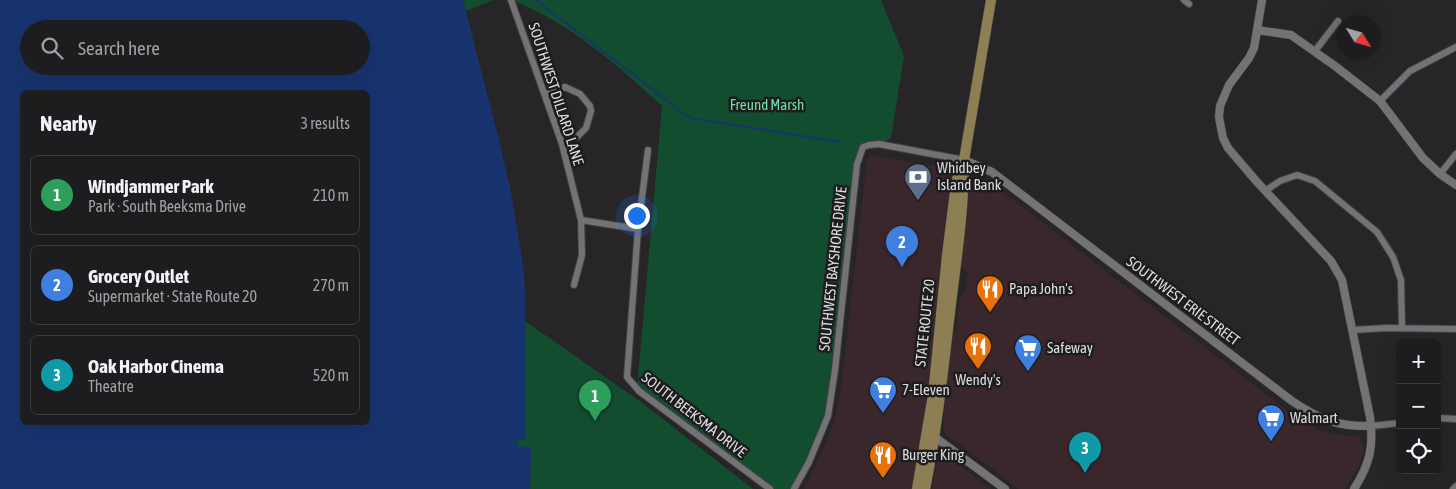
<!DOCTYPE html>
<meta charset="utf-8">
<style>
body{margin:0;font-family:"Asap Condensed",sans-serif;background:#252527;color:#f1f3f6}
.controls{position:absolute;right:15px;bottom:15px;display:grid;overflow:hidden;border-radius:8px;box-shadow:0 5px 20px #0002}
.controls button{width:45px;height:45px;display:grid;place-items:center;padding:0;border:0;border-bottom:1px solid #3b3a3c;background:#1d1c1e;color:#f1f3f6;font:25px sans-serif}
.compass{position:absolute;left:1336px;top:15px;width:45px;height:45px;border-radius:50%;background:#1d1c1e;box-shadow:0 5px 20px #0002;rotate:127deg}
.you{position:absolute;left:636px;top:215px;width:18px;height:18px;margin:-12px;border:4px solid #fff;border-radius:50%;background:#1a73e8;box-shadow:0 0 0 8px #1a73e833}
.badge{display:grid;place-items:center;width:32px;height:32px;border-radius:50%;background:#bcbf43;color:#fff;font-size:16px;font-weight:700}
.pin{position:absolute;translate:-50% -41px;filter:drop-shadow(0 1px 2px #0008)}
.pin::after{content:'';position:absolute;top:26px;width:18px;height:15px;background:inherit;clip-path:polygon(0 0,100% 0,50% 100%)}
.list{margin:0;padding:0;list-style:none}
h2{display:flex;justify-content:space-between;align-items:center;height:65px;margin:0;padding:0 20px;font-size:21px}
h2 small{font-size:16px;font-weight:400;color:#a0a1a4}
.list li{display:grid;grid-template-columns:32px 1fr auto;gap:15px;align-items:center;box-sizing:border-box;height:80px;margin:0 10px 10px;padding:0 10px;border:1px solid #3b3a3c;border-radius:8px}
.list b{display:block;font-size:19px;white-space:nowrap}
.list p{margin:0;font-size:16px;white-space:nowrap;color:#a0a1a4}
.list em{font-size:16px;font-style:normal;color:#a0a1a4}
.icon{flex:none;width:28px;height:28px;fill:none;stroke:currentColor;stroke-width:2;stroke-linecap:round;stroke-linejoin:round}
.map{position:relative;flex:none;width:1456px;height:489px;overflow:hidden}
.search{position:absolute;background:#1d1c1e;box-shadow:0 5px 20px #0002;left:20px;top:20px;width:350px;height:55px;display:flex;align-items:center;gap:12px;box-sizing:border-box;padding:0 18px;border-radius:28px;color:#a0a1a4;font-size:19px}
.panel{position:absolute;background:#1d1c1e;box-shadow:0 5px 20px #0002;left:20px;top:90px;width:350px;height:335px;border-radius:8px}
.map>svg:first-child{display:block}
.commercial{fill:#3a272c}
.green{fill:#134d30}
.water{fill:#18346f;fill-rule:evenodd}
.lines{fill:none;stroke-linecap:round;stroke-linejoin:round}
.stream{stroke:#18346f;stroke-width:2}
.minor-casing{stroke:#454346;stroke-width:8}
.tertiary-casing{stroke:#454346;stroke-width:9}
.primary-casing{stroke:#454346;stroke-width:11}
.minor{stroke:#747275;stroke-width:6}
.tertiary{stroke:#747275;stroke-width:8}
.primary{stroke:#8d7f53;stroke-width:10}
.labels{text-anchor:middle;stroke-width:5;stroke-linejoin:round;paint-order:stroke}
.street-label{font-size:15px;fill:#dcdbdd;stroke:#1d1c1e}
.park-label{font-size:15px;fill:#6fdfa0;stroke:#1d1c1e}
.poi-label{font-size:15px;fill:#dcdbdd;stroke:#1d1c1e;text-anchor:start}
</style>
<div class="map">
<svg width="1456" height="489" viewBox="0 0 1456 489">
<rect width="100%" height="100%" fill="#272528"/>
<path class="commercial" d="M870,156H874L946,168L950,169L952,173L943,236L928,386L920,451L912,489H804L828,439L836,415L842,381L866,168L867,160Z
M979,178L1002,191L1294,416L1318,430L1331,434L1359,437L1364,447L1360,464L1345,489H1019L946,434L944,431L943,424L951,338L956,329L960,296L966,290L968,273L960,267L969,186L974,180Z
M942,453H944L991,489H932L938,457Z"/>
<path class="green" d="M463,0H493L466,11Z
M511,0H881L904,56L891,138L879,144L869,145L859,156L828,416L794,489H770L637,389L662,106C616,64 570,23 511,0Z
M525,321L641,402L753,489H530L531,447H517L518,440L525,439Z"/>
<path class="water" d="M0,0H463L498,136L510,187L522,259L525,289V440H518L517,446L531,447L530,489H0ZM29,29H361V66H29ZM22,92H368V422H22Z"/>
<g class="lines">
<path class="stream" d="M536,0L690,118L840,142"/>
<g class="minor-casing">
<path id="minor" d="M511,0L562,144L581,220L582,255L574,285
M1184,0L1189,4
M1315,51L1338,21
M546,94L565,87L580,94L590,106L591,111L586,128L577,137L562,144
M1380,101L1410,71L1456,47
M648,150L638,229L627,377L639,391L770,489
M1440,174L1456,154
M1265,191L1280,181L1297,175L1315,181L1377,232L1393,257L1401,280L1402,328
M581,220L638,229
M1352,330L1386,328L1456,329
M1437,418L1456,419
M1371,426L1400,423
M794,489L809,462L828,416L835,370L857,164L863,147L869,145L879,144L964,160
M1453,489L1456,486"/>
</g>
<g class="tertiary-casing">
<path id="tertiary" d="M1262,0L1254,48L1249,58L1229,85L1220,106L1219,117L1223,138L1228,148L1257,182L1331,261L1342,280L1370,417C1374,446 1370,464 1354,489
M1257,30L1291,35L1335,66L1380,101L1423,158L1440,174L1456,185
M964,160L992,172L1292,401C1319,419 1338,427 1371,426
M932,435L1005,489"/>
</g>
<g class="primary-casing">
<path id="primary" d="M917,489L933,395L947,255L956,184L960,168
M925,489C937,430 943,371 950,312C956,262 964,210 964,160L991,0"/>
</g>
<use href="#minor" class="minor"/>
<use href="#tertiary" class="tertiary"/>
<use href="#primary" class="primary"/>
</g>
<defs>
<g id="bank-pin" transform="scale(1.4375)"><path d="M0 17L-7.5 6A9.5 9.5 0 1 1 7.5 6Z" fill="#5c6f8a" stroke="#1d1c1e"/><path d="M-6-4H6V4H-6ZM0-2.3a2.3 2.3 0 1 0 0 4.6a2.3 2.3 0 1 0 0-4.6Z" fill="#fff"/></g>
<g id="restaurant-pin" transform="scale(1.4375)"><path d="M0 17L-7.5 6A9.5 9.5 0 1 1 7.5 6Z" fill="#e8710a" stroke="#1d1c1e"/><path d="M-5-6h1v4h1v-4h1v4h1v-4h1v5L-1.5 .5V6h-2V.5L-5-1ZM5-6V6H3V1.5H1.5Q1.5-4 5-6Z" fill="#fff"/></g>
<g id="supermarket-pin" transform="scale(1.4375)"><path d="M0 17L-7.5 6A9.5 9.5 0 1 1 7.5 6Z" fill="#3f7fe0" stroke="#1d1c1e"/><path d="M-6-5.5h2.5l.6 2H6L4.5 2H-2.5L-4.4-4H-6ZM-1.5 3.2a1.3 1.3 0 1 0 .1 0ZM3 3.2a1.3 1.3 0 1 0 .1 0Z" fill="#fff"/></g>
</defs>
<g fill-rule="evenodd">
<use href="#bank-pin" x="918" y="177"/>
<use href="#restaurant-pin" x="990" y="289"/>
<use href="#restaurant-pin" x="978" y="346"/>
<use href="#supermarket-pin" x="1028" y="348"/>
<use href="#supermarket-pin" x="883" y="390"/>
<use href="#supermarket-pin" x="1271" y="418"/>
<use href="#restaurant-pin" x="883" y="455"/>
</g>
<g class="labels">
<g class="street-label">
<text transform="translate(556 94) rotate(72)" y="5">SOUTHWEST DILLARD LANE</text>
<text transform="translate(833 269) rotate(-84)" y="5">SOUTHWEST BAYSHORE DRIVE</text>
<text transform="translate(1183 301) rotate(37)" y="5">SOUTHWEST ERIE STREET</text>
<text transform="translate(925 323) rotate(-84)" y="5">STATE ROUTE 20</text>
<text transform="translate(694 415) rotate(38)" y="5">SOUTH BEEKSMA DRIVE</text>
</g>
<g class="park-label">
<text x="767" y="110">Freund Marsh</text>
</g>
<g class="poi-label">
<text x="937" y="173">Whidbey<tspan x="937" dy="17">Island Bank</tspan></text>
<text x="1009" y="294">Papa John's</text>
<text x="1047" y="353">Safeway</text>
<text x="978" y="385" text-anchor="middle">Wendy's</text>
<text x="902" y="395">7-Eleven</text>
<text x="1290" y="423">Walmart</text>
<text x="902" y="460">Burger King</text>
</g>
</g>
</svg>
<div class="controls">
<button>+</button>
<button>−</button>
<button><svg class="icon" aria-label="locate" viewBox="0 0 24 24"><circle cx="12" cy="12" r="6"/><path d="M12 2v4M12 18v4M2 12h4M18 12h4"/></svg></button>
</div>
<svg class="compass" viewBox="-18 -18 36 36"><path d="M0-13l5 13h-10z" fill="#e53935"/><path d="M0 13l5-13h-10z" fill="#a0a1a4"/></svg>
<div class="you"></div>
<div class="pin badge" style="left:595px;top:421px;background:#2e9e5b">1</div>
<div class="pin badge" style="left:902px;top:267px;background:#3f7fe0">2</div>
<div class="pin badge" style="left:1085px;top:473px;background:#0f9aa8">3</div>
<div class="search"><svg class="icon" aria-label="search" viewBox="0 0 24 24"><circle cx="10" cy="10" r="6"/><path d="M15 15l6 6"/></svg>Search here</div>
<section class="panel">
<h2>Nearby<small>3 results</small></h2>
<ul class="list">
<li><span class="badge" style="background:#2e9e5b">1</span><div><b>Windjammer Park</b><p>Park · South Beeksma Drive</p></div><em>210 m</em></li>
<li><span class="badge" style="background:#3f7fe0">2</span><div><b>Grocery Outlet</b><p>Supermarket · State Route 20</p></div><em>270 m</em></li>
<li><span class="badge" style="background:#0f9aa8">3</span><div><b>Oak Harbor Cinema</b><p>Theatre</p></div><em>520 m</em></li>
</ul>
</section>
</div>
